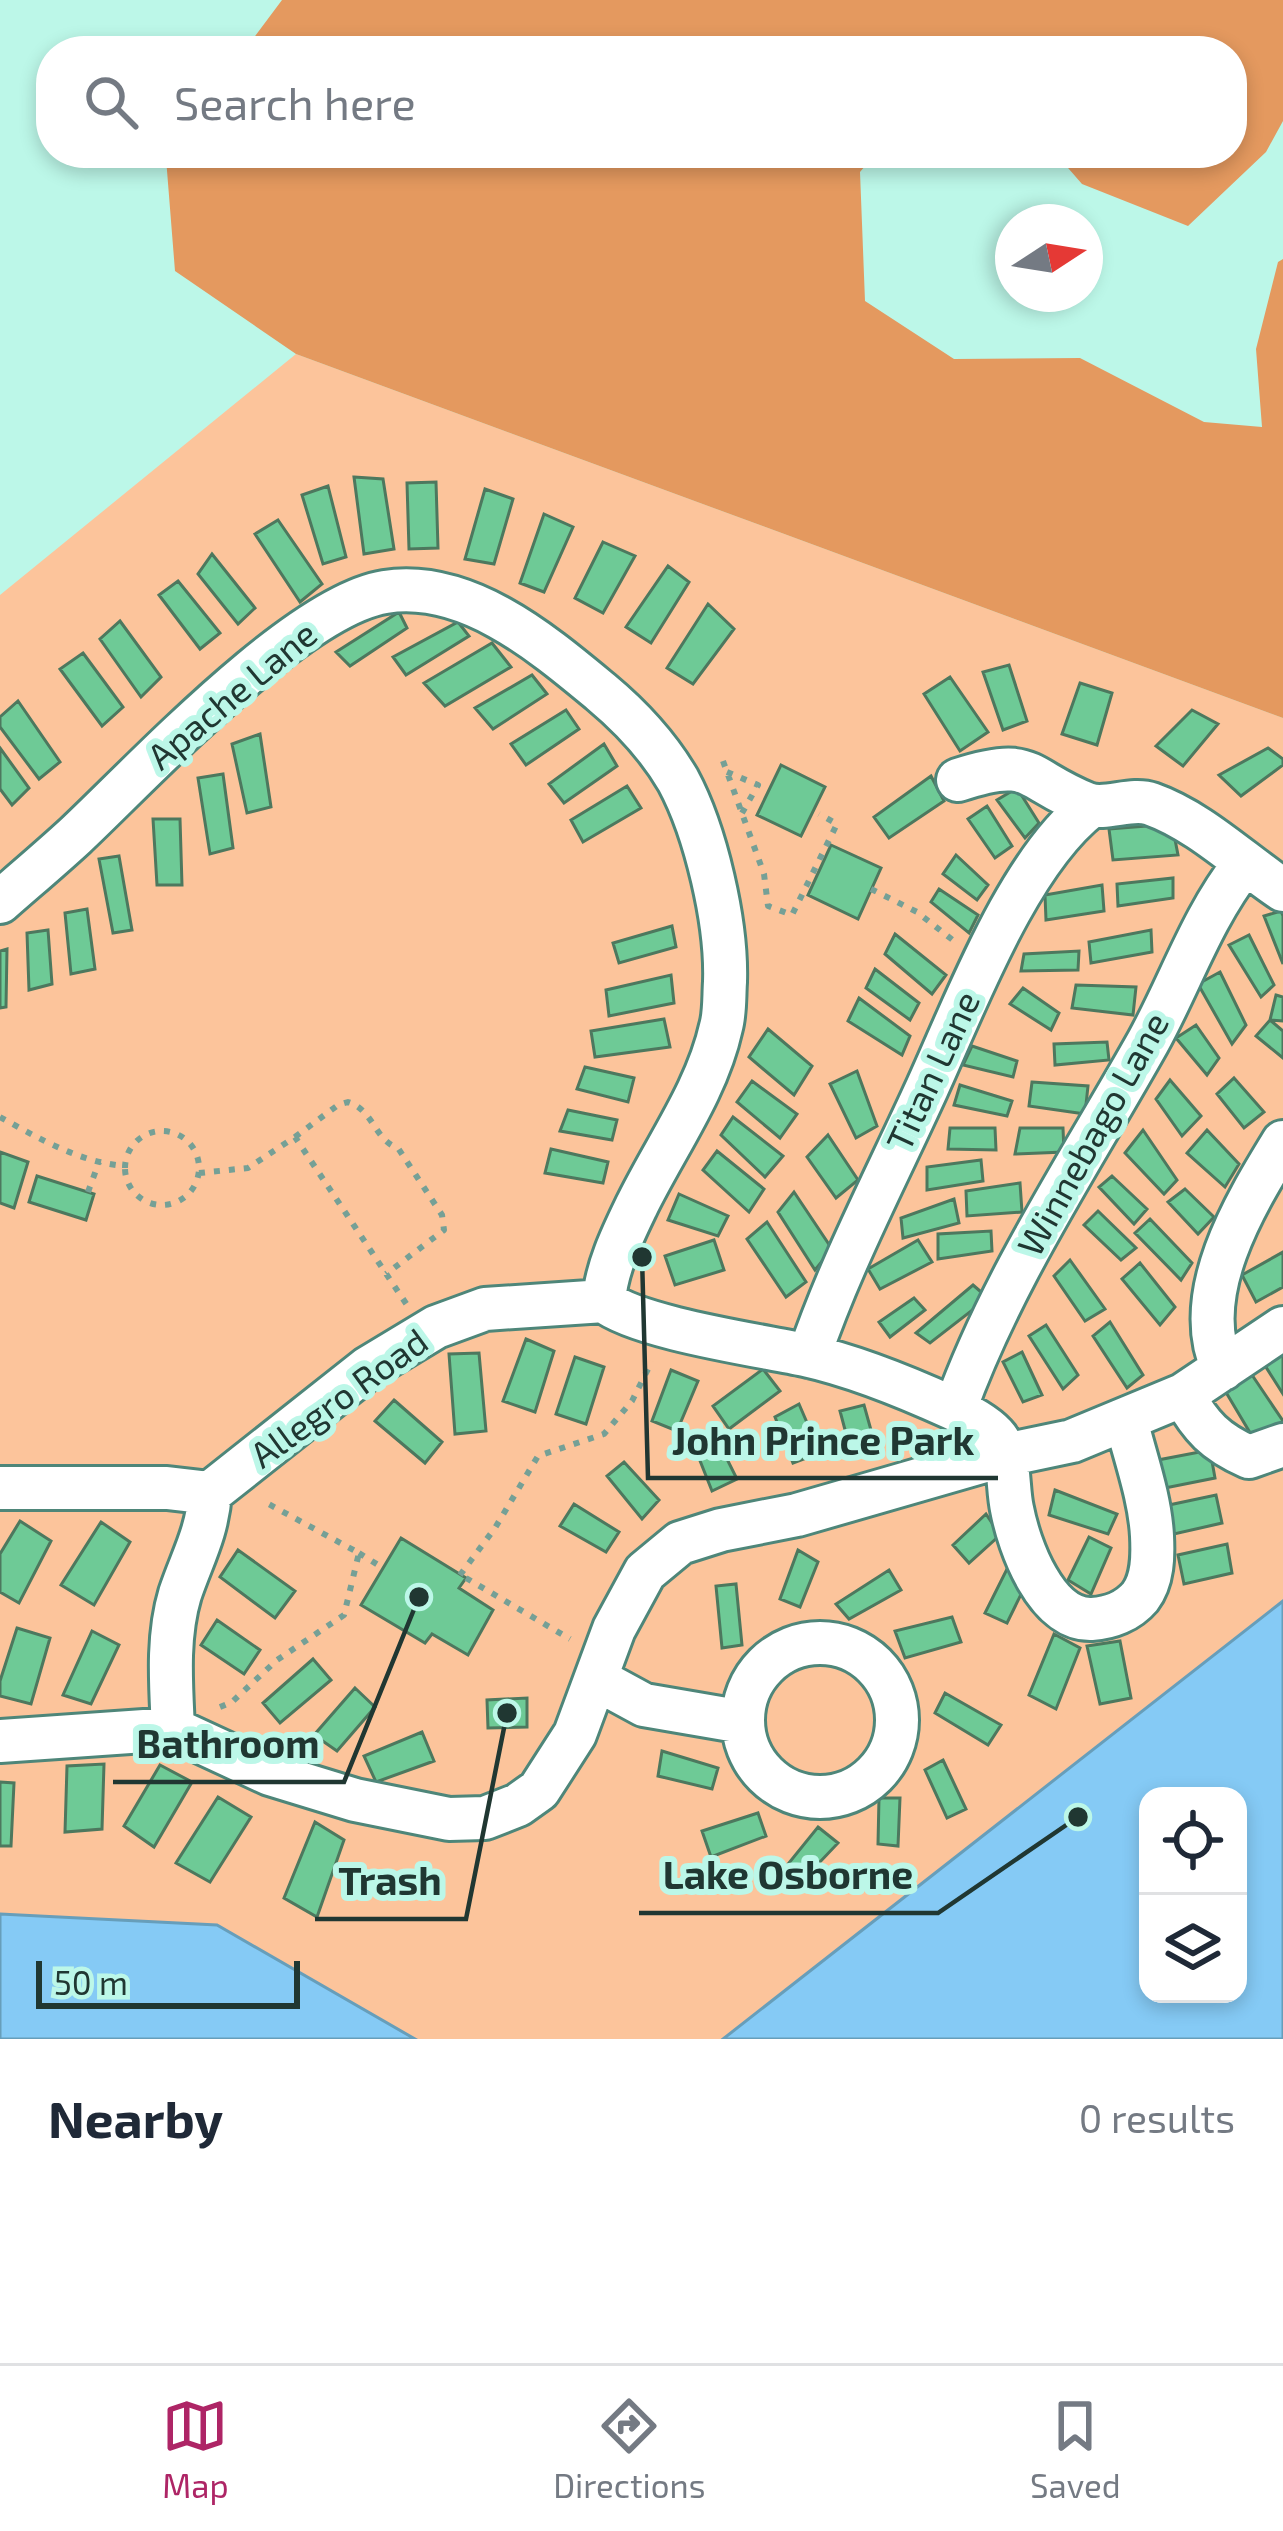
<!DOCTYPE html>
<style>
body{margin:0;font-family:"Exo 2",sans-serif;background:#f6f6f7;color:#1f2937}
.controls{position:absolute;right:36px;bottom:36px;display:grid;overflow:hidden;border-radius:24px;box-shadow:0 6px 18px #0003}
.controls button{width:108px;height:108px;display:grid;place-items:center;padding:0;border:0;border-bottom:3px solid #e0e1e3;background:#fff;color:#1f2937;font:60px sans-serif}
.compass{position:absolute;left:995px;top:204px;width:108px;height:108px;border-radius:50%;background:#fff;box-shadow:0 6px 18px #0003;rotate:78deg}
.scale{position:absolute;left:36px;bottom:30px;width:264px;box-sizing:border-box;padding-left:12px;border:6px solid #203732;border-top:0;font-size:33px;line-height:42px;white-space:nowrap;color:#203732;-webkit-text-stroke:9px #bcf7e8;paint-order:stroke}
.list{margin:0;padding:0;list-style:none}
h2{display:flex;justify-content:space-between;align-items:center;height:156px;margin:0;padding:0 48px;font-size:51px}
h2 small{font-size:39px;font-weight:400;color:#747a83}
.icon{flex:none;width:66px;height:66px;fill:none;stroke:currentColor;stroke-width:2;stroke-linecap:round;stroke-linejoin:round}
.map{position:relative;flex:none;width:1283px;height:2039px;overflow:hidden}
.search{position:absolute;background:#fff;box-shadow:0 6px 18px #0003;left:36px;right:36px;top:36px;height:132px;display:flex;align-items:center;gap:30px;box-sizing:border-box;padding:0 42px;border-radius:48px;color:#747a83;font-size:45px}
.sheet{height:324px;background:#fff}
nav{display:flex;justify-content:space-around;align-items:center;box-sizing:border-box;height:168px;border-top:3px solid #e0e1e3;background:#fff;font-size:33px;color:#747a83}
nav a{display:grid;justify-items:center;gap:6px}
nav .on{color:#ae2566}
.map>svg:first-child{display:block}
.green{fill:#fcc49b;fill-rule:evenodd}
.forest{fill:#e4995f}
.water{fill:#85caf5;stroke:#679eba;stroke-width:3;fill-rule:evenodd}
.building{fill:#6eca96;stroke:#4d785e;stroke-width:3}
.lines{fill:none;stroke-linecap:round;stroke-linejoin:round}
.minor-casing{stroke:#4e8679;stroke-width:48}
.path{stroke:#75a096;stroke-width:6;stroke-dasharray:6 9;stroke-linecap:butt}
.minor{stroke:#fff;stroke-width:42}
.labels{text-anchor:middle;stroke-width:12;stroke-linejoin:round;paint-order:stroke}
.street-label{font-size:36px;fill:#203732;stroke:#bcf7e8}
.leader{fill:none;stroke:#203732;stroke-width:4.5}
.callout-dot{fill:#203732;stroke:#bcf7e8;stroke-width:4.5}
.callout-label{font-size:39px;text-anchor:middle;font-weight:bold;fill:#203732;stroke:#bcf7e8;stroke-width:12;stroke-linejoin:round;paint-order:stroke}
</style>
<div class="map">
<svg width="1283" height="2039" viewBox="0 0 1283 2039">
<rect width="100%" height="100%" fill="#bcf7e8"/>
<path class="green" d="M296,354L1283,718V2039H0V595ZM1148,1796H1238V1994H1148Z"/>
<path class="forest" d="M282,0H1283V121L1266,152L1188,226L1082,184L1055,153H1232V51H244Z
M170,153H876L860,172L865,301L954,359L1080,358L1204,422L1262,427L1256,349L1278,262L1283,259V718L296,354L175,271L166,158Z"/>
<path class="water" d="M1283,1601V2039H723ZM1148,1796H1238V1994H1148Z
M0,1914L217,1925L415,2039H0Z"/>
<path class="building" d="M354,477L383,479L394,549L364,554Z
M436,482L438,548L409,549L407,483Z
M328,486L346,557L323,564L302,495Z
M485,489L513,499L494,564L465,559Z
M544,514L573,527L544,592L520,583Z
M278,520L322,584L300,602L255,534Z
M603,542L635,556L603,613L575,598Z
M212,554L255,608L238,624L198,574Z
M668,566L689,582L651,643L626,627Z
M178,581L220,633L200,649L159,595Z
M708,604L734,629L693,684L667,668Z
M399,612L407,628L350,666L336,652Z
M120,621L161,677L141,697L100,639Z
M458,622L469,636L406,675L393,657Z
M492,643L511,667L445,706L424,683Z
M83,653L123,707L102,726L60,669Z
M1009,665L1027,721L1003,730L983,672Z
M532,675L547,694L493,729L475,708Z
M950,677L988,732L960,751L924,694Z
M1080,683L1112,693L1097,745L1062,734Z
M18,701L60,762L39,779L0,727V717Z
M566,710L579,729L526,765L511,744Z
M1192,710L1218,724L1183,766L1156,746Z
M260,734L271,807L247,813L232,744Z
M604,744L617,766L564,803L549,784Z
M0,748L29,788L12,805L0,789Z
M1268,748L1283,759V765L1241,796L1219,775Z
M781,765L825,787L801,836L757,815Z
M223,774L233,848L210,854L198,778Z
M931,776L944,801L889,838L874,817Z
M627,786L641,808L583,842L571,820Z
M1017,788L1039,823L1025,838L997,800Z
M987,806L1012,846L995,858L968,819Z
M153,819H180L182,885H157Z
M1172,824L1178,855L1113,860L1109,829Z
M831,845L881,868L858,919L808,895Z
M956,855L988,885L977,900L943,874Z
M119,856L132,930L113,933L99,859Z
M1173,878V898L1118,906L1117,884Z
M1102,885L1104,911L1046,920L1045,895Z
M939,889L978,915L969,933L931,902Z
M87,909L95,969L71,974L65,913Z
M1281,911L1283,916V964L1264,916Z
M672,926L676,947L619,963L613,943Z
M48,930L52,984L29,990L27,933Z
M1151,930L1152,952L1091,963L1089,942Z
M895,934L946,975L932,994L885,954Z
M1249,935L1274,985L1261,997L1229,945Z
M7,949L6,1007L0,1008V951Z
M1079,951L1078,970L1021,971L1024,954Z
M875,969L919,1003L910,1020L866,988Z
M1220,972L1246,1025L1232,1044L1198,984Z
M671,975L674,1003L609,1016L606,990Z
M1076,985L1136,987L1133,1015L1072,1008Z
M1023,988L1059,1013L1051,1030L1010,1004Z
M1276,995L1283,997V1021L1270,1020Z
M859,998L910,1036L902,1055L848,1021Z
M664,1019L670,1047L595,1057L591,1031Z
M1270,1020L1283,1031V1058L1256,1036Z
M1196,1025L1219,1058L1207,1075L1176,1038Z
M768,1029L812,1066L794,1095L749,1057Z
M1107,1042L1109,1060L1055,1065L1054,1044Z
M972,1046L1017,1061L1013,1077L963,1065Z
M585,1067L634,1078L628,1102L577,1089Z
M857,1071L877,1126L856,1138L830,1084Z
M1234,1078L1264,1112L1244,1128L1217,1094Z
M1170,1080L1201,1116L1182,1136L1156,1099Z
M752,1081L797,1114L780,1138L737,1102Z
M1032,1082L1088,1086L1085,1114L1029,1106Z
M960,1085L1012,1101L1007,1116L954,1105Z
M568,1110L617,1120L612,1140L560,1131Z
M733,1117L783,1156L765,1177L721,1135Z
M950,1128H995L996,1150L948,1149Z
M1020,1128H1063L1064,1152L1015,1154Z
M1143,1130L1177,1180L1164,1194L1125,1153Z
M1207,1130L1239,1164L1225,1187L1187,1153Z
M828,1135L858,1180L836,1198L807,1157Z
M551,1149L608,1162L603,1183L545,1173Z
M717,1151L764,1189L749,1212L703,1170Z
M0,1152L28,1162L14,1208L0,1203Z
M981,1160L983,1181L927,1190V1167Z
M37,1176L94,1194L86,1220L29,1202Z
M1112,1176L1147,1209L1134,1224L1099,1187Z
M1020,1183L1022,1212L967,1216L966,1191Z
M1185,1189L1214,1217L1198,1234L1168,1202Z
M794,1192L832,1249L815,1270L778,1212Z
M679,1194L728,1216L718,1236L668,1220Z
M954,1199L959,1223L903,1238L901,1218Z
M1098,1211L1136,1248L1121,1260L1084,1225Z
M1150,1219L1192,1263L1181,1280L1135,1233Z
M767,1222L806,1282L786,1297L747,1239Z
M991,1231L992,1251L938,1259V1234Z
M714,1240L724,1270L675,1285L665,1256Z
M918,1240L932,1262L880,1289L868,1269Z
M1283,1252V1287L1256,1302L1242,1275Z
M1070,1260L1105,1309L1085,1321L1054,1276Z
M1140,1263L1175,1307L1160,1325L1122,1279Z
M973,1285L988,1298L930,1343L916,1333Z
M914,1298L925,1310L890,1337L879,1322Z
M1110,1322L1143,1375L1127,1388L1093,1336Z
M1046,1325L1078,1375L1063,1389L1029,1336Z
M526,1339L554,1351L535,1412L503,1401Z
M1022,1352L1042,1395L1023,1402L1003,1362Z
M479,1353L486,1431L455,1434L449,1354Z
M1283,1353V1394L1264,1364Z
M575,1357L604,1367L586,1424L556,1414Z
M763,1369L780,1391L729,1429L713,1406Z
M671,1370L698,1381L677,1431L652,1421Z
M1250,1372L1283,1421L1255,1441L1224,1389Z
M394,1400L442,1442L425,1463L375,1421Z
M799,1404L820,1453L793,1463L775,1417Z
M864,1405L876,1448L852,1456L840,1411Z
M714,1433L737,1479L712,1491L693,1443Z
M1210,1450L1215,1478L1165,1488L1158,1460Z
M624,1462L659,1500L642,1519L607,1476Z
M1055,1490L1117,1514L1108,1534L1049,1515Z
M1216,1495L1222,1523L1174,1534L1169,1505Z
M574,1504L619,1532L606,1552L560,1526Z
M986,1514L1000,1535L969,1563L953,1545Z
M20,1521L51,1541L19,1603L0,1592V1554Z
M101,1522L130,1542L94,1605L61,1585Z
M1089,1537L1111,1548L1091,1594L1068,1580Z
M401,1538L466,1578L459,1588L493,1610L468,1655L432,1634L425,1643L361,1605Z
M1227,1544L1232,1573L1184,1584L1178,1555Z
M238,1550L295,1591L275,1618L220,1577Z
M798,1550L818,1562L800,1607L780,1599Z
M1007,1569L1028,1580L1007,1623L985,1613Z
M889,1570L901,1590L849,1619L836,1604Z
M736,1584L742,1645L722,1648L716,1586Z
M952,1617L961,1642L905,1658L895,1631Z
M217,1620L260,1650L244,1674L201,1645Z
M17,1628L50,1638L31,1704L0,1696V1681Z
M92,1631L119,1645L91,1704L63,1695Z
M1054,1634L1080,1648L1056,1709L1029,1695Z
M1120,1641L1131,1698L1100,1704L1087,1646Z
M313,1659L331,1680L280,1723L263,1703Z
M355,1688L375,1707L337,1751L314,1735Z
M945,1693L1001,1725L988,1745L935,1713Z
M527,1698V1727L488,1728L487,1700Z
M422,1732L434,1761L376,1782L364,1756Z
M662,1751L718,1768L712,1789L658,1776Z
M943,1760L966,1809L947,1818L925,1770Z
M104,1764L102,1829L65,1832L67,1766Z
M160,1765L192,1782L154,1847L124,1826Z
M0,1782L14,1783L11,1846H0Z
M218,1797L251,1817L210,1882L176,1863Z
M879,1798H900L898,1846L878,1844Z
M758,1813L766,1836L711,1857L702,1831Z
M315,1822L344,1840L317,1917L284,1898Z
M818,1827L838,1843L800,1883L784,1869Z"/>
<g class="lines">
<g class="minor-casing">
<path id="minor" d="M958,780C1034,755 1024,779 1087,804C1106,811 1131,797 1151,804C1199,821 1241,862 1283,890
M0,902C25,880 50,859 75,836C143,772 297,606 385,592C467,579 543,644 601,692C631,717 658,746 678,780C706,832 727,923 725,982C724,996 725,1013 721,1027C707,1091 664,1149 636,1207C622,1236 606,1269 604,1301
M809,1356C841,1263 886,1178 927,1088C965,1005 1018,862 1091,806
M1223,1369C1189,1295 1245,1204 1283,1142
M1183,1395C1201,1427 1215,1442 1249,1457L1283,1445
M955,1409C1002,1279 1080,1163 1148,1042C1181,982 1201,919 1244,864
M0,1488H167L210,1493L368,1368L436,1327L485,1309L604,1301C638,1328 758,1345 805,1355C855,1366 906,1387 952,1408C965,1414 988,1426 997,1438C1011,1457 1007,1487 1012,1509C1019,1546 1046,1621 1092,1619C1110,1618 1128,1611 1140,1597C1153,1580 1153,1556 1152,1536C1150,1497 1135,1457 1126,1420
M743 1720a77 77 0 1 1 154 0a77 77 0 1 1-154 0Z
M598,1680L644,1705L743,1722
M173,1729C171,1685 167,1637 180,1594C192,1558 207,1534 210,1493
M0,1741L173,1729L270,1774L355,1800L449,1819L485,1818L518,1805L539,1790L575,1734L614,1629L645,1572L680,1543L721,1530L797,1515L1005,1455L1072,1441L1183,1395L1283,1328"/>
</g>
<path class="path" d="M723,761L764,874L768,906L792,915L837,824L819,814
M727,772L758,785L742,813
M871,889L917,912L954,941
M0,1117C38,1138 79,1162 124,1166
M125 1168a37 37 0 1 1 74 0a37 37 0 1 1-74 0Z
M295,1137L338,1105L348,1102C374,1110 374,1140 398,1148L442,1215L444,1230L386,1274
M199,1173L248,1168L295,1137L407,1305
M88,1192L99,1162
M359,1553L383,1568
M460,1575L495,1528L538,1456L604,1434L632,1401L652,1361
M466,1578L570,1639
M220,1707L232,1702L277,1660L344,1615L359,1553L263,1501"/>
<use href="#minor" class="minor"/>
</g>
<g class="labels">
<g class="street-label">
<text transform="translate(232 695) rotate(-40)" y="13">Apache Lane</text>
<text transform="translate(933 1071) rotate(-65)" y="13">Titan Lane</text>
<text transform="translate(1093 1134) rotate(-61)" y="13">Winnebago Lane</text>
<text transform="translate(339 1398) rotate(-36)" y="13">Allegro Road</text>
</g>
</g>
<path class="leader" d="M642 1257L648 1478H998M419 1597L344 1782H113M1078 1817L938 1913H639M507 1713L466 1919H315"/>
<g class="callout-dot">
<circle cx="642" cy="1257" r="12"/>
<circle cx="419" cy="1597" r="12"/>
<circle cx="1078" cy="1817" r="12"/>
<circle cx="507" cy="1713" r="12"/>
</g>
<g class="callout-label">
<text x="823" y="1455">John Prince Park</text>
<text x="228" y="1758">Bathroom</text>
<text x="788" y="1889">Lake Osborne</text>
<text x="390" y="1895">Trash</text>
</g>
</svg>
<div class="controls">
<button><svg class="icon" aria-label="locate" viewBox="0 0 24 24"><circle cx="12" cy="12" r="6"/><path d="M12 2v4M12 18v4M2 12h4M18 12h4"/></svg></button>
<button><svg class="icon" aria-label="layers" viewBox="0 0 24 24"><path d="M12 4l9 5-9 5-9-5zM3 14l9 5 9-5"/></svg></button>
</div>
<svg class="compass" viewBox="-18 -18 36 36"><path d="M0-13l5 13h-10z" fill="#e53935"/><path d="M0 13l5-13h-10z" fill="#747a83"/></svg>
<div class="scale">50 m</div>
<div class="search"><svg class="icon" aria-label="search" viewBox="0 0 24 24"><circle cx="10" cy="10" r="6"/><path d="M15 15l6 6"/></svg>Search here</div>
</div>
<section class="sheet">
<h2>Nearby<small>0 results</small></h2>
<ul class="list">
</ul>
</section>
<nav>
<a class="on"><svg class="icon" aria-label="map" viewBox="0 0 24 24"><path d="M3 6l6-2 6 2 6-2v14l-6 2-6-2-6 2zM9 4v14M15 6v14"/></svg>Map</a>
<a><svg class="icon" aria-label="directions" viewBox="0 0 24 24"><path d="M12 3l9 9-9 9-9-9zM9 14v-3h6M13 9l2 2-2 2"/></svg>Directions</a>
<a><svg class="icon" aria-label="saved" viewBox="0 0 24 24"><path d="M7 4h10v16l-5-4-5 4z"/></svg>Saved</a>
</nav>
